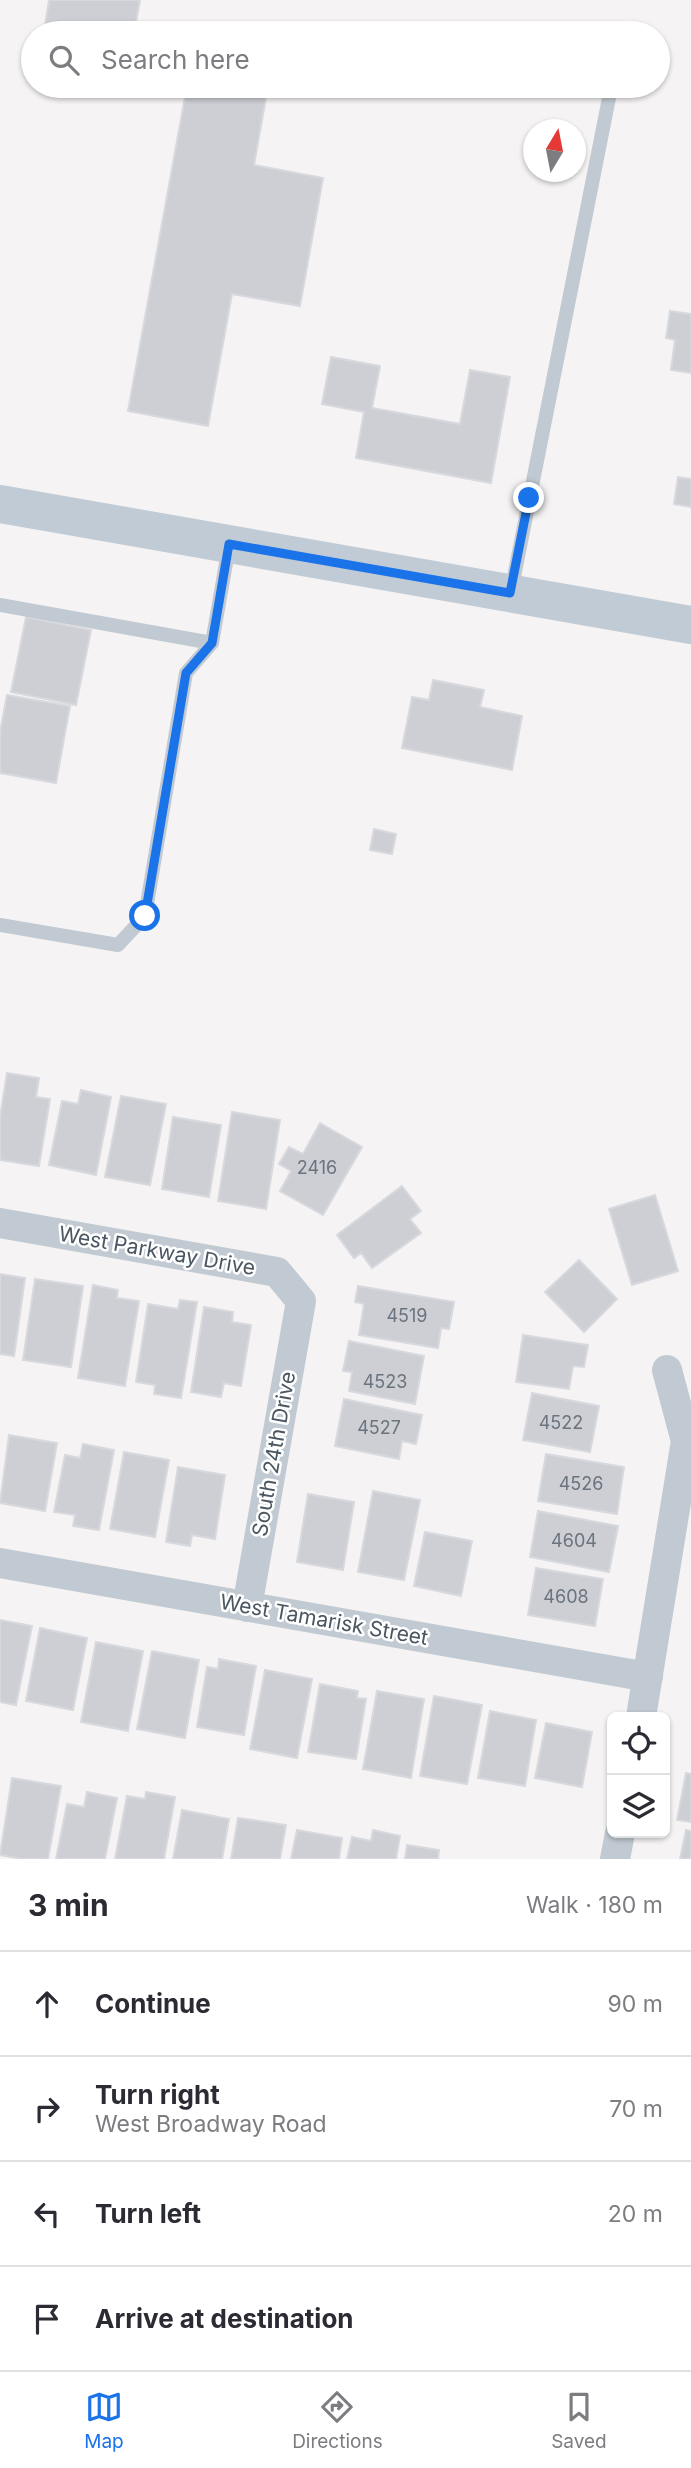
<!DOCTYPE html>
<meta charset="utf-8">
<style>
body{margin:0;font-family:Inter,sans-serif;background:#f2f2f3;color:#2b2b33}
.controls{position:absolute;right:21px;bottom:21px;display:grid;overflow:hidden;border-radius:10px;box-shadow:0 2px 5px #0004}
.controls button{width:63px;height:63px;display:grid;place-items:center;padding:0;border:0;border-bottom:2px solid #e1e1e2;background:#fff;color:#2b2b33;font:35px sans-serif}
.compass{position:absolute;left:523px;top:119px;width:63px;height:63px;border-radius:50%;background:#fff;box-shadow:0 2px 5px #0004;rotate:10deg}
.stop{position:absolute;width:21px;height:21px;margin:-16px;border:5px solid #1a73e8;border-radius:50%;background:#fff}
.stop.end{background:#1a73e8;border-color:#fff;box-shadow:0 2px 7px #0008}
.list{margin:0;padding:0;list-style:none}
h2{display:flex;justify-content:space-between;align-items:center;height:91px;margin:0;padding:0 28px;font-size:30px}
h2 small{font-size:23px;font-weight:400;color:#7c7c81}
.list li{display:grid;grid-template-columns:46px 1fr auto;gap:21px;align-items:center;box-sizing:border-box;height:105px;padding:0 28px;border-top:2px solid #e1e1e2}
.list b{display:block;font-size:26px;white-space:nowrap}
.list p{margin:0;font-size:23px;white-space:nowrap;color:#7c7c81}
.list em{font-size:23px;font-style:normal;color:#7c7c81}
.icon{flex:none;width:38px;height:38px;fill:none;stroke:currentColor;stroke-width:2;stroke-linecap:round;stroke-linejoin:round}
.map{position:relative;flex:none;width:691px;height:1859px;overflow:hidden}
.search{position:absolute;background:#fff;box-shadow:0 2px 5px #0004;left:21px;right:21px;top:21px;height:77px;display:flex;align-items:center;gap:18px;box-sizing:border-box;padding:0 24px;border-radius:38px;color:#7c7c81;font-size:26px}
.sheet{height:511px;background:#fff}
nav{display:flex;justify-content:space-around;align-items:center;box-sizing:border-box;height:98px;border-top:2px solid #e1e1e2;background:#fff;font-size:19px;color:#7c7c81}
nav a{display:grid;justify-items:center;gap:4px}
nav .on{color:#1a73e8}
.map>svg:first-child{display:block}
.building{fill:#cdcfd5;stroke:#d7d9de;stroke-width:2}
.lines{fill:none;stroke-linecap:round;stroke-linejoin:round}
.lane{stroke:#c1cad2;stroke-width:14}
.street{stroke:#c1cad2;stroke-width:30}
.secondary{stroke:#c1cbd6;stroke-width:38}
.route{stroke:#1a73e8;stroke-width:9}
.labels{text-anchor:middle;stroke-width:5;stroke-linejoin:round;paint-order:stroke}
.number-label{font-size:18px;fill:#6b747e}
.street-label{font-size:21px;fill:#4a5661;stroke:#fff}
</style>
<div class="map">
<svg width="691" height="1859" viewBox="0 0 691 1859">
<rect width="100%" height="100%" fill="#f5f3f3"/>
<path class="building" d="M49,0H140L134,33H44Z
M187,86H230L267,92L254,165L323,178L300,306L232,294L208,426L128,411Z
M670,311L691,314V373L671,370L675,340L666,338Z
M331,357L380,366L372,408L460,424L470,370L510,377L491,483L356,458L364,412L322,404Z
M678,477L691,479V507L674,504Z
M26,617L91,630L76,705L11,692Z
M433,680L484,690L480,707L522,716L512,770L402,748L412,697L429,700Z
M7,695L70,706L56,783L0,773V732Z
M374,829L396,834L392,854L370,850Z
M7,1073L39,1078L36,1097L50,1099L39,1166L0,1160V1117Z
M81,1090L111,1097L96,1175L49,1165L62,1101L78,1104Z
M121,1096L166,1104L150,1185L105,1177Z
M232,1112L280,1120L266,1209L218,1201Z
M173,1117L221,1125L209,1197L162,1189Z
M320,1123L362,1147L323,1215L280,1191L291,1171L279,1164L289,1147L303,1154Z
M402,1186L421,1211L410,1219L421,1233L372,1268L361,1253L354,1258L337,1235Z
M655,1195L678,1271L632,1285L609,1209Z
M579,1260L617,1299L584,1332L545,1292Z
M0,1274L25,1278L14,1356L0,1354Z
M35,1279L83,1286L71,1367L23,1360Z
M93,1285L118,1290L117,1298L139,1301L125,1386L78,1378Z
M358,1286L454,1302L449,1329L441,1328L438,1348L359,1335L364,1304L355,1302Z
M180,1300L197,1302L181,1398L154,1394L155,1385L136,1382L148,1304L178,1309Z
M204,1307L233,1312L232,1322L251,1325L241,1386L224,1383L221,1397L191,1392Z
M523,1335L588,1345L584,1367L573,1366L569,1389L516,1382Z
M349,1341L424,1356L415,1404L349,1391L352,1372L343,1371Z
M532,1393L599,1406L590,1452L523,1440Z
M344,1399L422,1415L416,1444L402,1441L399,1459L335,1446Z
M9,1435L57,1443L45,1511L0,1503Z
M83,1444L114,1450L99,1530L73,1526L75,1515L54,1512L65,1455L80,1458Z
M124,1452L169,1460L155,1537L110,1529Z
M546,1454L624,1467L617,1514L538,1501Z
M178,1467L225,1475L215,1539L192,1535L190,1546L166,1542Z
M373,1491L420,1500L404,1580L358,1572Z
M308,1494L354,1502L343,1570L297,1562Z
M538,1511L618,1526L609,1572L530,1557Z
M425,1532L472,1541L461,1596L414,1586Z
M536,1568L603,1579L595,1626L528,1615Z
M0,1620L32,1626L16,1705L0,1702Z
M40,1628L87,1638L73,1710L26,1701Z
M96,1642L143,1651L128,1731L81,1722Z
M152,1651L199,1660L185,1738L137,1729Z
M219,1659L256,1666L244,1735L197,1727L207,1667L218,1669Z
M265,1670L312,1679L297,1758L250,1749Z
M320,1684L358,1691L357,1698L366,1699L356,1759L308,1752Z
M377,1691L424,1699L411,1778L363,1769Z
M434,1696L482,1705L467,1784L420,1776Z
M490,1711L536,1720L525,1786L478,1778Z
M546,1723L592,1732L582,1787L535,1778Z
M686,1773L691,1774V1822L677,1820Z
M12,1778L61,1786L48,1859H22L0,1855Z
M87,1792L117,1798L105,1859H56L67,1804L84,1807Z
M146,1792L175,1797L164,1859H115L127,1796L145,1799Z
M182,1810L229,1819L222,1859H173Z
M238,1818L286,1825L280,1859H231Z
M297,1830L342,1838L339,1859H291Z
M373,1830L400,1836L396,1859H347L352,1837L371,1841Z
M686,1830L691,1831V1859H680Z
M407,1845L439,1850L438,1859H405Z"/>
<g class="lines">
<path class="lane" d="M511,592L609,98
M0,605L212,643
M0,925L118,945L145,916L186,673L212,643L229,546"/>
<path class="street" d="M0,1223L277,1272L301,1301L247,1607
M0,1563L648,1677
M641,1717L686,1441L667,1370
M615,1859L620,1833"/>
<path class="secondary" d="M0,504L691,625"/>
</g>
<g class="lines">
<path class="route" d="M145,916L186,673L212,643L229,544L510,593L529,498"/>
</g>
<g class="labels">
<g class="number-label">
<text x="317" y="1174">2416</text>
<text x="407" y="1322">4519</text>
<text x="385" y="1388">4523</text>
<text x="561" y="1429">4522</text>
<text x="379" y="1434">4527</text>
<text x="581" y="1490">4526</text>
<text x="574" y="1547">4604</text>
<text x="566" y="1603">4608</text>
</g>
<g class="street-label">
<text transform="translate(157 1251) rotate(10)" y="7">West Parkway Drive</text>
<text transform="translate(274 1454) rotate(-80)" y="7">South 24th Drive</text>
<text transform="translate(324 1620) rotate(10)" y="7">West Tamarisk Street</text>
</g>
</g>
</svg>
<div class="controls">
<button><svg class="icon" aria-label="locate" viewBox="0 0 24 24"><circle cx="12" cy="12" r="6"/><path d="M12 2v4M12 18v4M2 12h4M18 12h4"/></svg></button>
<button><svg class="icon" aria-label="layers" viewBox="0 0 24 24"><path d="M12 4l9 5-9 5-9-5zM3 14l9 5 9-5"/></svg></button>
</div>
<svg class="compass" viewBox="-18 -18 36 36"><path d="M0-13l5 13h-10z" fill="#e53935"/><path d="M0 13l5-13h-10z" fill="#7c7c81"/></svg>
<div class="stop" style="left:145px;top:916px"></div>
<div class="stop end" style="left:529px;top:498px"></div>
<div class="search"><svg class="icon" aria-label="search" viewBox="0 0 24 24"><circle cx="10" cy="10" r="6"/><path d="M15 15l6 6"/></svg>Search here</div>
</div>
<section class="sheet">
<h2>3 min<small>Walk · 180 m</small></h2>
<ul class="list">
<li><svg class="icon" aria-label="ahead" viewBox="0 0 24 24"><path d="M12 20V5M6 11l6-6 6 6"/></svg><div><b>Continue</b></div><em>90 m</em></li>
<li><svg class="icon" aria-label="right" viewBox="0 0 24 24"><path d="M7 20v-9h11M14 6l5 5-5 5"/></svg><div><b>Turn right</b><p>West Broadway Road</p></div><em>70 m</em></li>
<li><svg class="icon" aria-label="left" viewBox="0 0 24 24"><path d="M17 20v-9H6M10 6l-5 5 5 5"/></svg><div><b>Turn left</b></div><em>20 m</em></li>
<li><svg class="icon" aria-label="arrive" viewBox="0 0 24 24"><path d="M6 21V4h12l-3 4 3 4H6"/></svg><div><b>Arrive at destination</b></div></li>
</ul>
</section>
<nav>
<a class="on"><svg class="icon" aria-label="map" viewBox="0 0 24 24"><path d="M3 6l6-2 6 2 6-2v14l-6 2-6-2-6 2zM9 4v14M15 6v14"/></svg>Map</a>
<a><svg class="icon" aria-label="directions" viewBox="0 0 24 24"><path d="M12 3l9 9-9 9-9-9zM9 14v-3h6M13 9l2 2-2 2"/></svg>Directions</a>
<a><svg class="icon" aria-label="saved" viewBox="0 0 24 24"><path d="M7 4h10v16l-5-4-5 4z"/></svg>Saved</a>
</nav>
